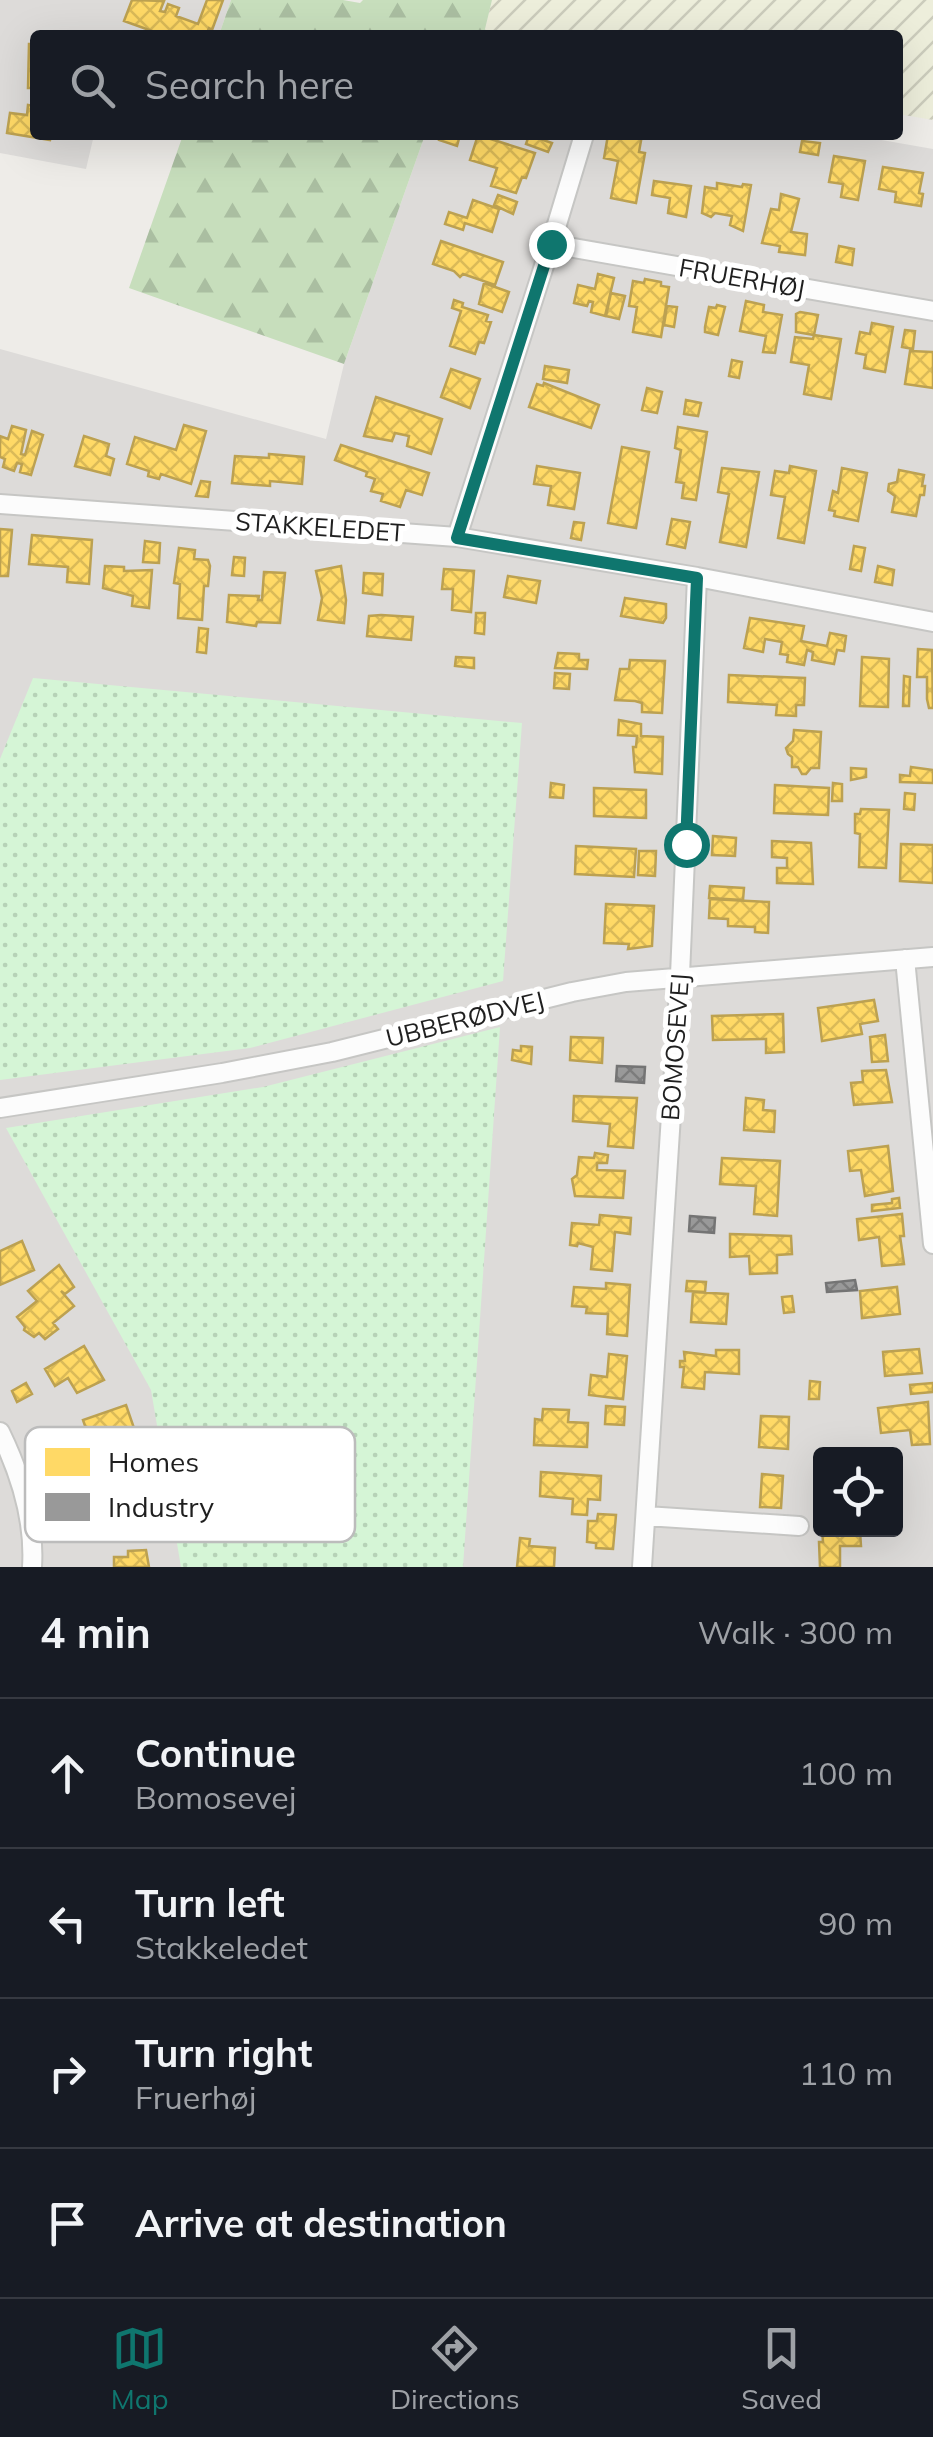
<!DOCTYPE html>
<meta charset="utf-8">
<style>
body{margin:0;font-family:Mulish,sans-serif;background:#242831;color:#f1f3f6}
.controls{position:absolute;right:30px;bottom:30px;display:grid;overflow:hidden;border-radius:10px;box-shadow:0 10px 40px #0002}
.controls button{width:90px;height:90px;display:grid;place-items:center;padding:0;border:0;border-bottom:2px solid #363941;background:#171b24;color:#f1f3f6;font:50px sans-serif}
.stop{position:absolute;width:30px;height:30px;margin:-22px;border:8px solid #0f766e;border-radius:50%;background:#fff}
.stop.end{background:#0f766e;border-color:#fff;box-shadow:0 2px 10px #0008}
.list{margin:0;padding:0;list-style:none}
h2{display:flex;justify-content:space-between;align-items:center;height:130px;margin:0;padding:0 40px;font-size:42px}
h2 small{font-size:32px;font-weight:400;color:#9ea1a6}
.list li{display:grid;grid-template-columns:65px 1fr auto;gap:30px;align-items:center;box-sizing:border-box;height:150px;padding:0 40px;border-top:2px solid #363941}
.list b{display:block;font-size:38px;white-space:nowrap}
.list p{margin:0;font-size:32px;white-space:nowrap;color:#9ea1a6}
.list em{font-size:32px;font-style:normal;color:#9ea1a6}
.icon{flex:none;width:55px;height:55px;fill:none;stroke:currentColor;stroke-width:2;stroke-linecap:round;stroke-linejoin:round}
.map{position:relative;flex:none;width:933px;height:1567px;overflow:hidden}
.search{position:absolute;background:#171b24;box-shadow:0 10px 40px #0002;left:30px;right:30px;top:30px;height:110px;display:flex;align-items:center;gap:25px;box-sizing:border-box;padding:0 35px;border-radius:10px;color:#9ea1a6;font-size:38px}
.sheet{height:730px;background:#171b24}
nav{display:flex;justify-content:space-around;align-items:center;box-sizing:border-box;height:140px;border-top:2px solid #363941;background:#171b24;font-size:28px;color:#9ea1a6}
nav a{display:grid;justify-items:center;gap:5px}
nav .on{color:#0f766e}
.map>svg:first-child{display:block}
.residential{fill:#dddbd9;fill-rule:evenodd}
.farmland{fill:url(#farmland-furrows)}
.forest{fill:url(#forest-firs)}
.park{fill:url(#park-dots)}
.homes{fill:url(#homes-cross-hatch);stroke:#bca151;stroke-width:2.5}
.industry{fill:url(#industry-cross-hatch);stroke:#747474;stroke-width:2.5}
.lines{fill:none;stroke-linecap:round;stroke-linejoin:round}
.street-casing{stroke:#c6c6c4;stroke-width:22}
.street{stroke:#fcfcfc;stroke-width:18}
.route{stroke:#0f766e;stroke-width:12}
.labels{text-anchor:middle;stroke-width:10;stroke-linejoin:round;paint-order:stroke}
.street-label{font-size:25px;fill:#1f1f1f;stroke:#fff}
.key{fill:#fff;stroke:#bcbcbc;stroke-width:2.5}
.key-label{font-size:28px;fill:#1f1f1f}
</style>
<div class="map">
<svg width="933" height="1567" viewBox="0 0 933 1567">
<defs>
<pattern id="farmland-furrows" width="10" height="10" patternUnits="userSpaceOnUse" patternTransform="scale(2.5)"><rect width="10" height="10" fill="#edeedb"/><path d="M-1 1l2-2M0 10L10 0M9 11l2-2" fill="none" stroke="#cbccbc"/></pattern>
<pattern id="forest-firs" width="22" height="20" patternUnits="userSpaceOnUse" patternTransform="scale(2.5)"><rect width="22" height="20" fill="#c7debc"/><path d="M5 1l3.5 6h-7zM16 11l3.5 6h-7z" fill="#aabea1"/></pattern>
<pattern id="park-dots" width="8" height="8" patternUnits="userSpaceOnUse" patternTransform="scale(2.5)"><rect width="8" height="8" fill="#d5f5d6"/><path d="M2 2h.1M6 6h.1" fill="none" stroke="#b6d2b7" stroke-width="1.8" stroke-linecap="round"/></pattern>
<pattern id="homes-cross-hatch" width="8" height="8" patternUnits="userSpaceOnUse" patternTransform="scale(2.5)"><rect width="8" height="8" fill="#ffd966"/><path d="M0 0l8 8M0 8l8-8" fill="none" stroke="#daba58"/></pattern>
<pattern id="industry-cross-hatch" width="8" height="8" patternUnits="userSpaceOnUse" patternTransform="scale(2.5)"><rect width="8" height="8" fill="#999"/><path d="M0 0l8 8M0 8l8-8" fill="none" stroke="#7c7c7c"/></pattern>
</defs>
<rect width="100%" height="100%" fill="#eeece8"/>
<path class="residential" d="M0,0H231L219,35H35V135H94L86,169L0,153Z
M425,135H853L933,149V1567H0V349L326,439L344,364ZM820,1454H896V1530H820Z"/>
<path class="farmland" d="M492,0H933V120L898,114V35H488L485,29Z"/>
<path class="forest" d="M231,0H343L360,3L363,0H492L485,29L488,35H219Z
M183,135H425L344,364L129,288Z"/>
<path class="park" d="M33,678L522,723L503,981L250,1048L0,1080V759Z
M500,1027L463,1567H181L151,1390L6,1128L263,1087Z"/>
<path class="homes" d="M132,0L164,1L160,11L165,12L168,4L179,8L176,16L198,24L207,0H223L212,30L209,28L206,35H163L124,21Z
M29,44H35V88H28Z
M28,105L35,106V135H51L50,140L7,133L10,113L27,115Z
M440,135H460L457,146L439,140Z
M478,135L535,153L526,178L522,177L516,193L491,186L497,168L470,160Z
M529,135L552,143L548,152L526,144Z
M608,135L622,138L642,135L639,152L645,153L636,203L611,198L618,161L604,158Z
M802,141L820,143L818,155L800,152Z
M834,156L865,161L858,200L841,197L843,184L829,182Z
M883,167L923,173L919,193L923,194L921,206L895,202L896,192L879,189Z
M654,181L691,186L686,217L668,213L670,198L652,195Z
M717,183L742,187L743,184L751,185L743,231L730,225L732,216L715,213L711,217L702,213L705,187L717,189Z
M781,194L799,199L791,232L807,234L805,255L779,252L780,246L762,243L771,209L779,210Z
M498,195L517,202L513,214L494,205Z
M473,200L499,209L492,232L465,223L463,230L445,224L449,212L467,218Z
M441,241L503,262L495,285L463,274L460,277L454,271L433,264Z
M839,246L854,249L852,265L836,262Z
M598,274L614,278L605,316L591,312L593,302L589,301L587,306L574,303L578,285L595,289Z
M645,279L661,282V286L669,287L661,337L633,332L637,307L629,306L633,281L644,283Z
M484,283L509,292L502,312L479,304Z
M611,293L625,296L619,319L606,316Z
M454,300L463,303L462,307L488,315L486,321L491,322L484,343L479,342L475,354L450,346L461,311L452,308Z
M746,301L764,305L763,312L782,315L775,353L763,352L766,336L740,331Z
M717,305L725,307L718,335L705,332V327L709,307L716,308Z
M667,306L677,307L674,327L664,325Z
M800,312L818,315L814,335L796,332V314Z
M872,323L893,327L885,372L864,368L866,355L856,353L860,332L870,334Z
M905,330L915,331L913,349L902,347Z
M814,335L841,339L831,399L804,394L809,365L791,362L795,337L813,339Z
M910,351L933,352V388L905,384Z
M732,360L742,362L739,378L729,376Z
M545,366L569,370L567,383L543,379Z
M451,369L480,379L470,408L441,397Z
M544,383L599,405L591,428L529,407L537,384L543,386Z
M647,388L662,392L657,413L642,410Z
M376,397L442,419L431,454L407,446L409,436L395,433L392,441L364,436Z
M686,400L701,403L698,416L684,414Z
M184,425L206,431L191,484L161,474L159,479L148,476L149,471L127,464L135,437L176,450Z
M12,426L26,430L21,454L25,455L32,431L43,435L31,475L20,472L22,464L17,463L14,471L3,467L5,459L0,457V436L8,439Z
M678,427L707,432L696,500L682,498L684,483L676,482L681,450L675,448Z
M84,436L109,444L106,456L114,459L110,475L75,466Z
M341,445L429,473L422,495L406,490L400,507L381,501L383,494L371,491L375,479L366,476L367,472L335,460Z
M622,447L649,452L636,528L608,523Z
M269,454L304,457L302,484L270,481V486L232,483L235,456L269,458Z
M537,466L580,473L574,509L548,505L551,486L534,484Z
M790,466L816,471L804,543L778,538L785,497L771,495L775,471L789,473Z
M722,468L759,472L746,547L720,542L729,494L718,492Z
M842,468L867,473L858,521L834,516L835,511L829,510L833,491L838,493Z
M899,470L924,475L922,486H925L924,495H920L916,516L892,512L895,496L888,491L889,484L897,482Z
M201,481L210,482L208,497L196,496Z
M672,519L690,522L685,548L667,544Z
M574,522L584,523L581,540L571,538Z
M0,529L12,530L8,576H0Z
M32,535L92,540L89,584L67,582L68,567L29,564Z
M145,541L160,543L159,563L143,562Z
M854,546L865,548L861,571L850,569Z
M179,548L195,550L194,559L208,560L210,566L208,586H204L202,620L178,618L180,584L174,583Z
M234,557L245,558L244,576L232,575Z
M105,566L124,567V571L152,570L149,608L132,606L133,596L103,588Z
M341,566L346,600L344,623L318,620L322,598L316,571Z
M878,566L894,570L892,585L875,582Z
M444,569L474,571L471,612L452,610L453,589H442Z
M264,572L285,573L280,623L257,622L256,626L227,622L229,595L259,596L258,600H262Z
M364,573L383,574L382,595L363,593Z
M508,576L540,581L536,603L504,597Z
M625,598L666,604V618L663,623L621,616Z
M476,613H485L484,634L475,633Z
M381,615L413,617L411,640L367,636L369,616Z
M750,618L804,626L801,641L827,646L830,633L846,636L844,651L837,650L834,664L812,660L813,652L807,650L804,665L787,662L788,655L780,654L782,642L765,639L763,652L744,648Z
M199,628L208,629L206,653L197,652Z
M918,649L932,650L933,708H929L927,699V677H917Z
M558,653L579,654V660H588L587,669L555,668Z
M456,657L474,658V668L455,666Z
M862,657L889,659L888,707L860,706Z
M630,660L665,661L662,713L642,712V703L635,701L615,700L620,669H629Z
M555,673L570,674L569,689L554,688Z
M729,675L805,678L804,705H796V716L776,715L777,705L728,702Z
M904,676L910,677L909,706H903Z
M619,720L641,724V736L663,737L662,774L635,772L633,747H636L637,736L618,735Z
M794,730L821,732L819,768H811L806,774H802L798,767H792V757L788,754L786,748L793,741Z
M911,767L933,770V783L900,782V775L910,776Z
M851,768L866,769V777L851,780Z
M551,783L564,785L563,798L550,797Z
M833,783L842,784V801H832Z
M775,785L829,788L828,815L774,813Z
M594,788L646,790V818L594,816Z
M905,793L915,794L914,810L904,809Z
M861,809L889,810L886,868L859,867L860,834L855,833V814H860Z
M713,836L736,838L735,856L712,855Z
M772,841L811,843L813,884L777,883V868H787V858L772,857Z
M901,844L933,845V883L900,881Z
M576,846L636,849L634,877L575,874Z
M639,851H656L655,876L638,875Z
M710,886L744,888L743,900L709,898Z
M710,899L769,902L768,933L755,932V927L728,926V919L709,918Z
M606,904L654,906L652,946L628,949L629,944L604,943Z
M874,1000L878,1021L860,1024L862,1034L822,1041L818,1008Z
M783,1014L784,1052L766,1053V1039L713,1040L712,1016Z
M885,1035L888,1061L872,1062L870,1037Z
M571,1037L603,1038L602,1063L570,1060Z
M521,1046L532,1047L531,1064L512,1060L513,1050L521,1051Z
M886,1070L892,1102L854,1105L851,1083L863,1082L862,1071Z
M574,1096L637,1098L633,1148L608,1146L610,1124L573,1121Z
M746,1098L764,1100L763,1110L775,1111L774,1132L744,1130Z
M888,1146L893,1191L865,1196L861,1170L850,1171L848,1151Z
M595,1153L608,1155L607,1163H597V1170L625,1171L623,1198L575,1196L572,1179L577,1175L579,1157L594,1158Z
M722,1158L780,1161L777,1216L754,1214L756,1186L720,1184Z
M899,1198L900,1208L872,1211V1205L892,1203V1199Z
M902,1214L904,1236H900L904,1264L882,1266L879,1237L859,1240L857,1219Z
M600,1215L631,1218L630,1234L615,1232L612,1271L591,1269L593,1247L578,1243L577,1246L570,1245L572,1223L599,1225Z
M730,1234L791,1236L792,1254L777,1255V1273L750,1274L749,1256L730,1257Z
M22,1241L34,1270L0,1285V1251Z
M59,1265L74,1287L65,1294L61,1291L74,1306L53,1323L58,1329L45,1339L39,1333L34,1337L24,1330L25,1327L17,1317L37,1301L28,1291Z
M687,1281L706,1282L705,1292L686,1291Z
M606,1283L630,1285L627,1336L607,1334L608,1314L586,1313L587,1307L572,1306L574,1287L606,1289Z
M897,1287L900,1314L862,1318L860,1291Z
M693,1292L728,1294L726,1324L691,1322Z
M792,1296L794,1312L784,1313L782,1297Z
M84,1346L104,1380L77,1393L68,1378L55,1386L45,1369Z
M919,1349L922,1373L885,1376L883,1352Z
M716,1350H739V1374L705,1372L704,1389L682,1387L684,1367H680V1361H685L684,1352L716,1356Z
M609,1354L627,1356L623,1399L589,1395L591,1375L607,1377Z
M810,1381L820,1382L819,1399H809Z
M26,1383L32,1394L17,1402L12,1391Z
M933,1383V1392L911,1394L910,1385Z
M928,1402L930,1444L912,1445L910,1430L881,1433L878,1408Z
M126,1405L135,1431L130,1433L139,1456L113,1466L104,1441L92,1446L83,1420Z
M606,1406L625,1407L624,1425L605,1424Z
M543,1409L569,1410L568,1422L588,1423L587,1447L534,1445L535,1419L542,1420Z
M761,1416L789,1417L788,1449L759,1447Z
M541,1472L601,1476L600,1500L588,1499L587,1515L572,1514L573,1499L540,1496Z
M762,1474L783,1476L781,1508L760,1507Z
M598,1514L616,1515L613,1549L596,1548V1543L587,1542L588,1521H597Z
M822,1530L860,1531L861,1546H840V1567H820L819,1542H823Z
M520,1538L530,1539L529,1546L555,1548L554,1567H517Z
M146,1550L149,1567H114V1557H128V1551Z"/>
<path class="industry" d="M617,1066L645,1067L644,1083L616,1081Z
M690,1216L715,1218L714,1233L689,1231Z
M855,1280L857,1290L827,1292L826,1283Z"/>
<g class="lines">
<g class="street-casing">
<path id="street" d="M551,244L584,135
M0,504L457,537L697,577L933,622
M457,537L551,244L933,311
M905,959L933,1244
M0,1108L222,1073L332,1052L572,992L626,982L933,957
M0,1432C20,1473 35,1521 32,1567
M646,1516L799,1526
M642,1567L680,975L697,577"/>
</g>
<use href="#street" class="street"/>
</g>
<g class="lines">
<path class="route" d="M551,244L457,538L697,578L686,844"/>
</g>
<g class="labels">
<g class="street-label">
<text transform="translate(742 278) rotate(10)" y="9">FRUERHØJ</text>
<text transform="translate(320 527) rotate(4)" y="9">STAKKELEDET</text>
<text transform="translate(465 1019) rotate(-14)" y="9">UBBERØDVEJ</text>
<text transform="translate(675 1047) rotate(-86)" y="9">BOMOSEVEJ</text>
</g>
</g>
<rect x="25" y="1427" width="330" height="115" rx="15" class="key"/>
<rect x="45" y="1448" width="45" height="28" fill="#ffd966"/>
<rect x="45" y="1493" width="45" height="28" fill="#999"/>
<g class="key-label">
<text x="108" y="1472">Homes</text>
<text x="108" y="1517">Industry</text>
</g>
</svg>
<div class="controls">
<button><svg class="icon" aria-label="locate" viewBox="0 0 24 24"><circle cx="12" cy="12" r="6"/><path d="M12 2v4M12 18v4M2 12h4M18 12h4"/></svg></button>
</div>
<div class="stop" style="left:686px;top:844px"></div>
<div class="stop end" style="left:551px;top:244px"></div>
<div class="search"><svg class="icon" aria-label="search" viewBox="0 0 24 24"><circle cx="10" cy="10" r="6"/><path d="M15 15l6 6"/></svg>Search here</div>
</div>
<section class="sheet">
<h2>4 min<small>Walk · 300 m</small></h2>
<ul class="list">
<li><svg class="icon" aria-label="ahead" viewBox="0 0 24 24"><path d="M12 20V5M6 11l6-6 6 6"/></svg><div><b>Continue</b><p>Bomosevej</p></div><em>100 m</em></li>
<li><svg class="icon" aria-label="left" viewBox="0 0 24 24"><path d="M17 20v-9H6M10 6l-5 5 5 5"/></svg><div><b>Turn left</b><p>Stakkeledet</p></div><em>90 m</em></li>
<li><svg class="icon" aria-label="right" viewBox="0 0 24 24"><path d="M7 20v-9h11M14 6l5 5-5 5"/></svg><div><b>Turn right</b><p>Fruerhøj</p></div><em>110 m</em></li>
<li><svg class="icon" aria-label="arrive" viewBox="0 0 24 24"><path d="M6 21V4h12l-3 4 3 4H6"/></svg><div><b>Arrive at destination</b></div></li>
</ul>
</section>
<nav>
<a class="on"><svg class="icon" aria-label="map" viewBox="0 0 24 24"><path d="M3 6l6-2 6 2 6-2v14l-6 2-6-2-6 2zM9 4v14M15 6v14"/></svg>Map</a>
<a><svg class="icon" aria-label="directions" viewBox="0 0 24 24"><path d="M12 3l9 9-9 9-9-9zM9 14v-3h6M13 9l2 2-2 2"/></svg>Directions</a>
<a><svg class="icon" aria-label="saved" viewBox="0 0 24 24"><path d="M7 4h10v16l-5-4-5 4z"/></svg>Saved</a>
</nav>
